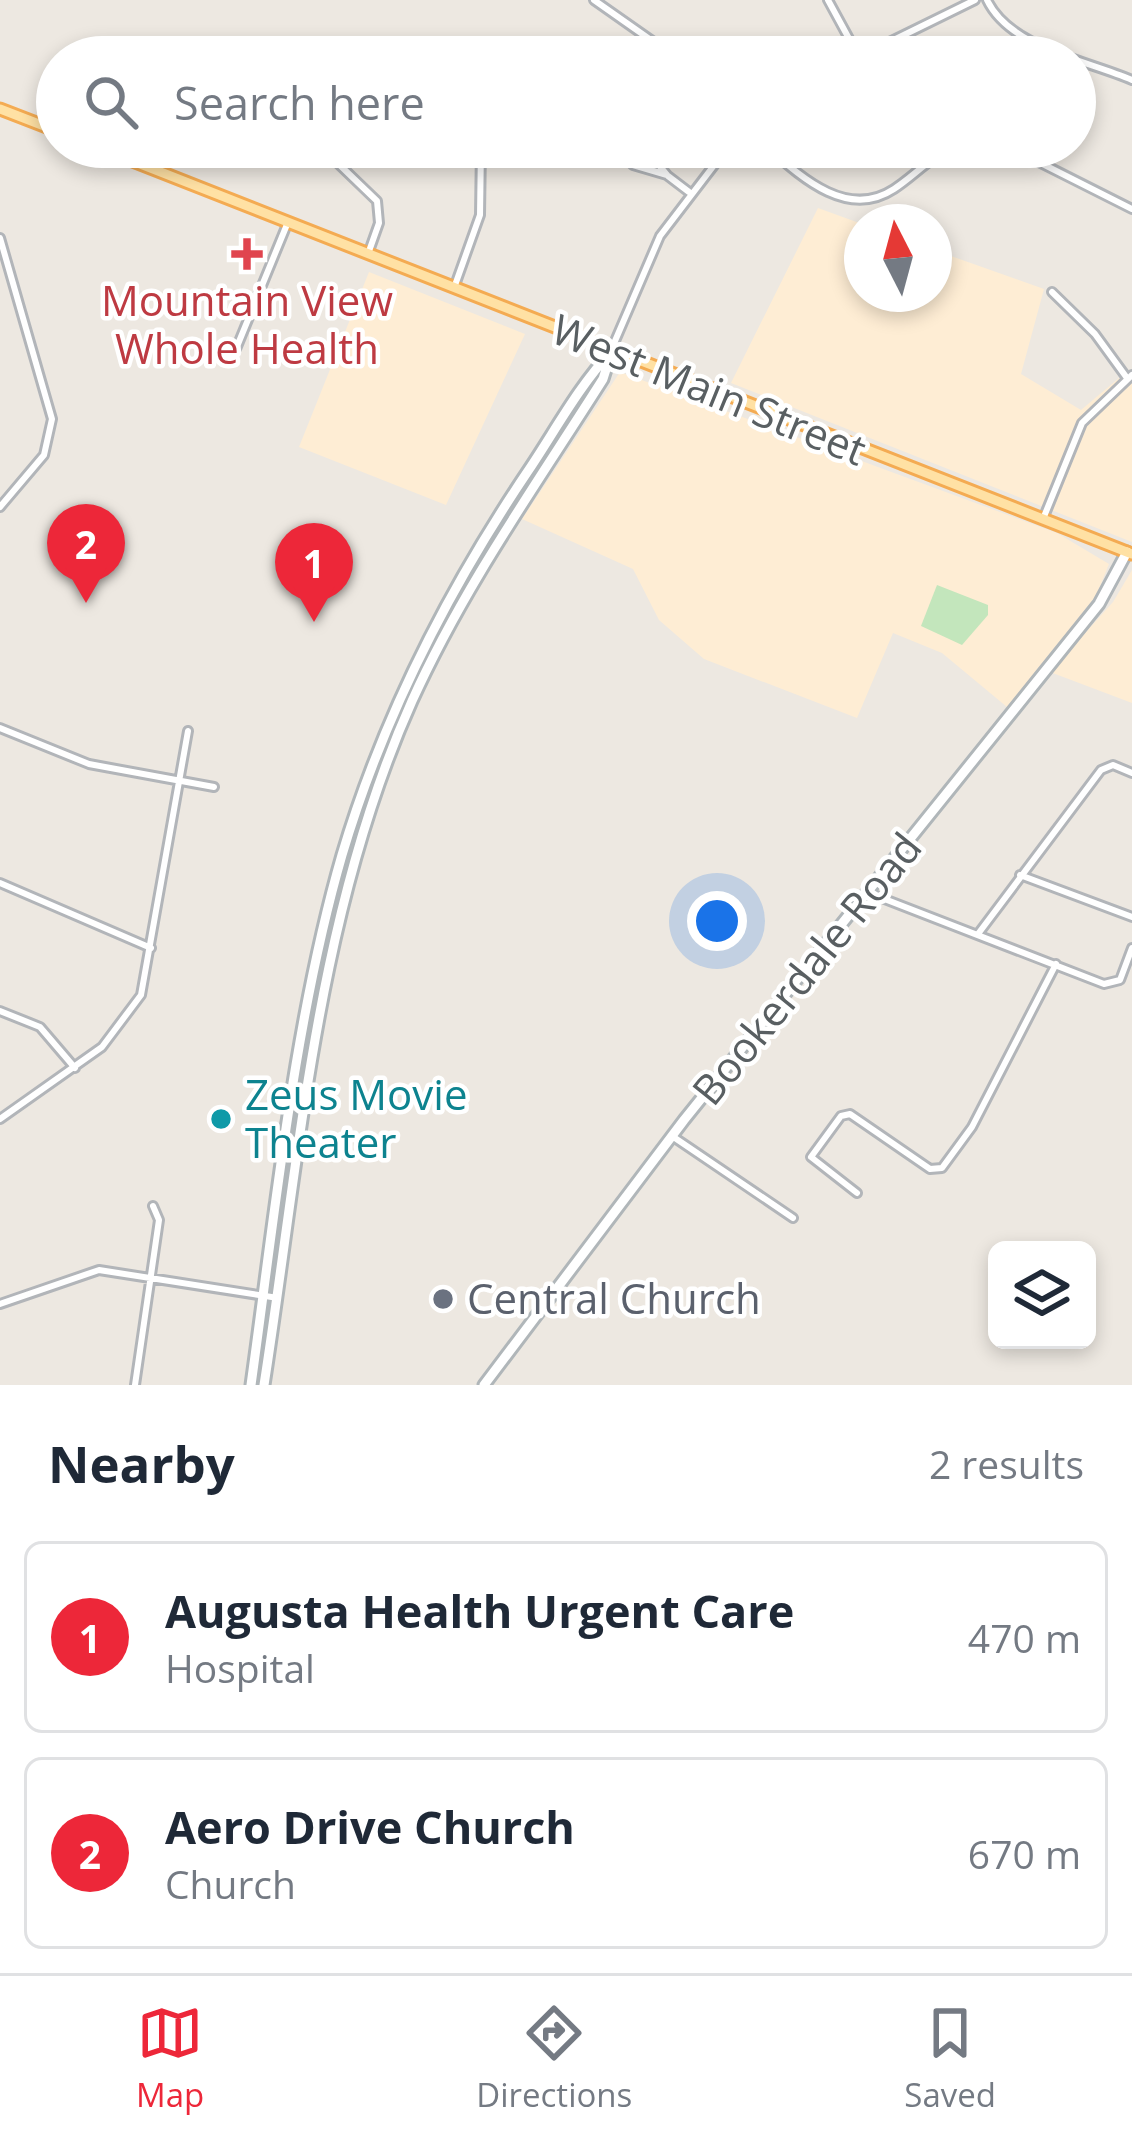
<!DOCTYPE html>
<style>
body{margin:0;font-family:"Open Sans",sans-serif;background:#f2f2f3;color:#1f2937}
.controls{position:absolute;right:36px;bottom:36px;display:grid;overflow:hidden;border-radius:18px;box-shadow:0 6px 18px #0003}
.controls button{width:108px;height:108px;display:grid;place-items:center;padding:0;border:0;border-bottom:3px solid #e0e1e3;background:#fff;color:#1f2937;font:60px sans-serif}
.compass{position:absolute;left:844px;top:204px;width:108px;height:108px;border-radius:50%;background:#fff;box-shadow:0 6px 18px #0003;rotate:354deg}
.you{position:absolute;left:717px;top:921px;width:42px;height:42px;margin:-30px;border:9px solid #fff;border-radius:50%;background:#1a73e8;box-shadow:0 0 0 18px #1a73e833}
.badge{display:grid;place-items:center;width:78px;height:78px;border-radius:50%;background:#ed2739;color:#fff;font-size:39px;font-weight:700}
.pin{position:absolute;translate:-50% -99px;filter:drop-shadow(0 3px 6px #0008)}
.pin::after{content:'';position:absolute;top:63px;width:42px;height:36px;background:inherit;clip-path:polygon(0 0,100% 0,50% 100%)}
.list{margin:0;padding:0;list-style:none}
h2{display:flex;justify-content:space-between;align-items:center;height:156px;margin:0;padding:0 48px;font-size:51px}
h2 small{font-size:39px;font-weight:400;color:#747a83}
.list li{display:grid;grid-template-columns:78px 1fr auto;gap:36px;align-items:center;box-sizing:border-box;height:192px;margin:0 24px 24px;padding:0 24px;border:3px solid #e0e1e3;border-radius:18px}
.list b{display:block;font-size:45px;white-space:nowrap}
.list p{margin:0;font-size:39px;white-space:nowrap;color:#747a83}
.list em{font-size:39px;font-style:normal;color:#747a83}
.icon{flex:none;width:66px;height:66px;fill:none;stroke:currentColor;stroke-width:2;stroke-linecap:round;stroke-linejoin:round}
.map{position:relative;flex:none;width:1132px;height:1385px;overflow:hidden}
.search{position:absolute;background:#fff;box-shadow:0 6px 18px #0003;left:36px;right:36px;top:36px;height:132px;display:flex;align-items:center;gap:30px;box-sizing:border-box;padding:0 42px;border-radius:66px;color:#747a83;font-size:45px}
.sheet{height:588px;background:#fff}
nav{display:flex;justify-content:space-around;align-items:center;box-sizing:border-box;height:168px;border-top:3px solid #e0e1e3;background:#fff;font-size:33px;color:#747a83}
nav a{display:grid;justify-items:center;gap:6px}
nav .on{color:#ed2739}
.map>svg:first-child{display:block}
.commercial{fill:#feedd4}
.green{fill:#c3e6bc}
.lines{fill:none;stroke-linecap:round;stroke-linejoin:round}
.street-casing{stroke:#b2b5b9;stroke-width:12}
.secondary-casing{stroke:#b0b6b9;stroke-width:15}
.primary-casing{stroke:#f4ab52;stroke-width:15}
.street{stroke:#fff;stroke-width:6}
.secondary{stroke:#fff;stroke-width:9}
.primary{stroke:#ffe1a4;stroke-width:9}
.health-dot{fill:#e0444e;stroke:#fff;stroke-width:4.5}
.culture-dot{fill:#0f9aa8;stroke:#fff;stroke-width:4.5}
.worship-dot{fill:#6b7280;stroke:#fff;stroke-width:4.5}
.labels{text-anchor:middle;stroke-width:9;stroke-linejoin:round;paint-order:stroke}
.health-label{font-size:42px;fill:#be3a42;stroke:#fff}
.street-label{font-size:42px;fill:#595f62;stroke:#fff}
.culture-label{font-size:42px;fill:#0d838f;stroke:#fff;text-anchor:start}
.worship-label{font-size:42px;fill:#5b616d;stroke:#fff;text-anchor:start}
</style>
<div class="map">
<svg width="1132" height="1385" viewBox="0 0 1132 1385">
<rect width="100%" height="100%" fill="#ede8e1"/>
<!-- commercial -->
<path class="commercial" d="M818,208L862,224V294H934V250L1044,289L1021,374L1081,410L1119,378L1132,383V542L731,383Z
M369,272L525,334L446,505L299,447Z
M620,372L1057,533L1109,564L1096,596L1007,707L942,653L893,633L857,718L704,659L659,620L633,569L522,519Z
M1132,570V703L1050,672L1113,602Z"/>
<!-- green -->
<path class="green" d="M937,585L988,605V615L962,645L921,626Z"/>
<g class="lines">
<!-- street casing -->
<g class="street-casing">
<path id="street" d="M594,0L675,57
M828,0L859,57
M987,0C1010,48 1086,60 1132,80
M859,57L975,0
M321,147L377,201L379,223L368,254
M616,147L633,165L667,175L644,147
M767,147C801,177 847,220 894,189C917,174 930,156 958,147
M1009,147L1132,209
M668,176L689,192
M0,238L52,419L44,455L0,507
M454,288L480,215L481,147
M1052,292L1095,334L1127,378
M612,348L660,236L728,147
M236,349L288,222
M1043,519L1082,423L1132,375
M0,728L89,764L214,787
M1020,875L1132,917
M0,883L151,948
M869,893L1104,984L1120,980L1132,948
M978,934L1101,770L1113,765L1132,773
M0,1011L40,1027L75,1068
M0,1119L102,1047L141,995L188,731
M672,1136L793,1218
M857,1193L811,1157L841,1116L850,1114L930,1169L942,1168L972,1127L1056,964
M0,1304L99,1270L278,1298
M135,1385L159,1220L153,1206"/>
</g>
<!-- secondary casing -->
<g class="secondary-casing">
<path id="secondary" d="M251,1385C275,1214 294,1021 342,855C383,717 448,590 528,471C555,431 578,387 611,352
M264,1385C300,1155 316,915 412,701C464,586 536,485 603,379L610,357
M484,1385L684,1120L1099,604L1127,552"/>
</g>
<!-- primary casing -->
<g class="primary-casing">
<path id="primary" d="M0,109L57,131
M97,147L1132,554"/>
</g>
<!-- street -->
<use href="#street" class="street"/>
<!-- secondary -->
<use href="#secondary" class="secondary"/>
<!-- primary -->
<use href="#primary" class="primary"/>
</g>
<!-- markers -->
<path class="health-dot" d="M241 236h12v12h12v12h-12v12h-12v-12h-12v-12h12z"/>
<circle class="culture-dot" cx="221" cy="1119" r="12"/>
<circle class="worship-dot" cx="443" cy="1299" r="12"/>
<g class="labels">
<!-- health labels -->
<g class="health-label">
<text x="247" y="316">Mountain View<tspan x="247" dy="48">Whole Health</tspan></text>
</g>
<!-- street labels -->
<g class="street-label">
<text transform="translate(709 390) rotate(22)" y="15">West Main Street</text>
<text transform="translate(807 969) rotate(-51)" y="15">Bookerdale Road</text>
</g>
<!-- culture labels -->
<g class="culture-label">
<text x="245" y="1110">Zeus Movie<tspan x="245" dy="48">Theater</tspan></text>
</g>
<!-- worship labels -->
<g class="worship-label">
<text x="467" y="1314">Central Church</text>
</g>
</g>
</svg>
<div class="controls">
<button><svg class="icon" aria-label="layers" viewBox="0 0 24 24"><path d="M12 4l9 5-9 5-9-5zM3 14l9 5 9-5"/></svg></button>
</div>
<svg class="compass" viewBox="-18 -18 36 36"><path d="M0-13l5 13h-10z" fill="#e53935"/><path d="M0 13l5-13h-10z" fill="#747a83"/></svg>
<div class="you"></div>
<div class="pin badge" style="left:314px;top:622px">1</div>
<div class="pin badge" style="left:86px;top:603px">2</div>
<div class="search"><svg class="icon" aria-label="search" viewBox="0 0 24 24"><circle cx="10" cy="10" r="6"/><path d="M15 15l6 6"/></svg>Search here</div>
</div>
<section class="sheet">
<h2>Nearby<small>2 results</small></h2>
<ul class="list">
<li><span class="badge">1</span><div><b>Augusta Health Urgent Care</b><p>Hospital</p></div><em>470 m</em></li>
<li><span class="badge">2</span><div><b>Aero Drive Church</b><p>Church</p></div><em>670 m</em></li>
</ul>
</section>
<nav>
<a class="on"><svg class="icon" aria-label="map" viewBox="0 0 24 24"><path d="M3 6l6-2 6 2 6-2v14l-6 2-6-2-6 2zM9 4v14M15 6v14"/></svg>Map</a>
<a><svg class="icon" aria-label="directions" viewBox="0 0 24 24"><path d="M12 3l9 9-9 9-9-9zM9 14v-3h6M13 9l2 2-2 2"/></svg>Directions</a>
<a><svg class="icon" aria-label="saved" viewBox="0 0 24 24"><path d="M7 4h10v16l-5-4-5 4z"/></svg>Saved</a>
</nav>
